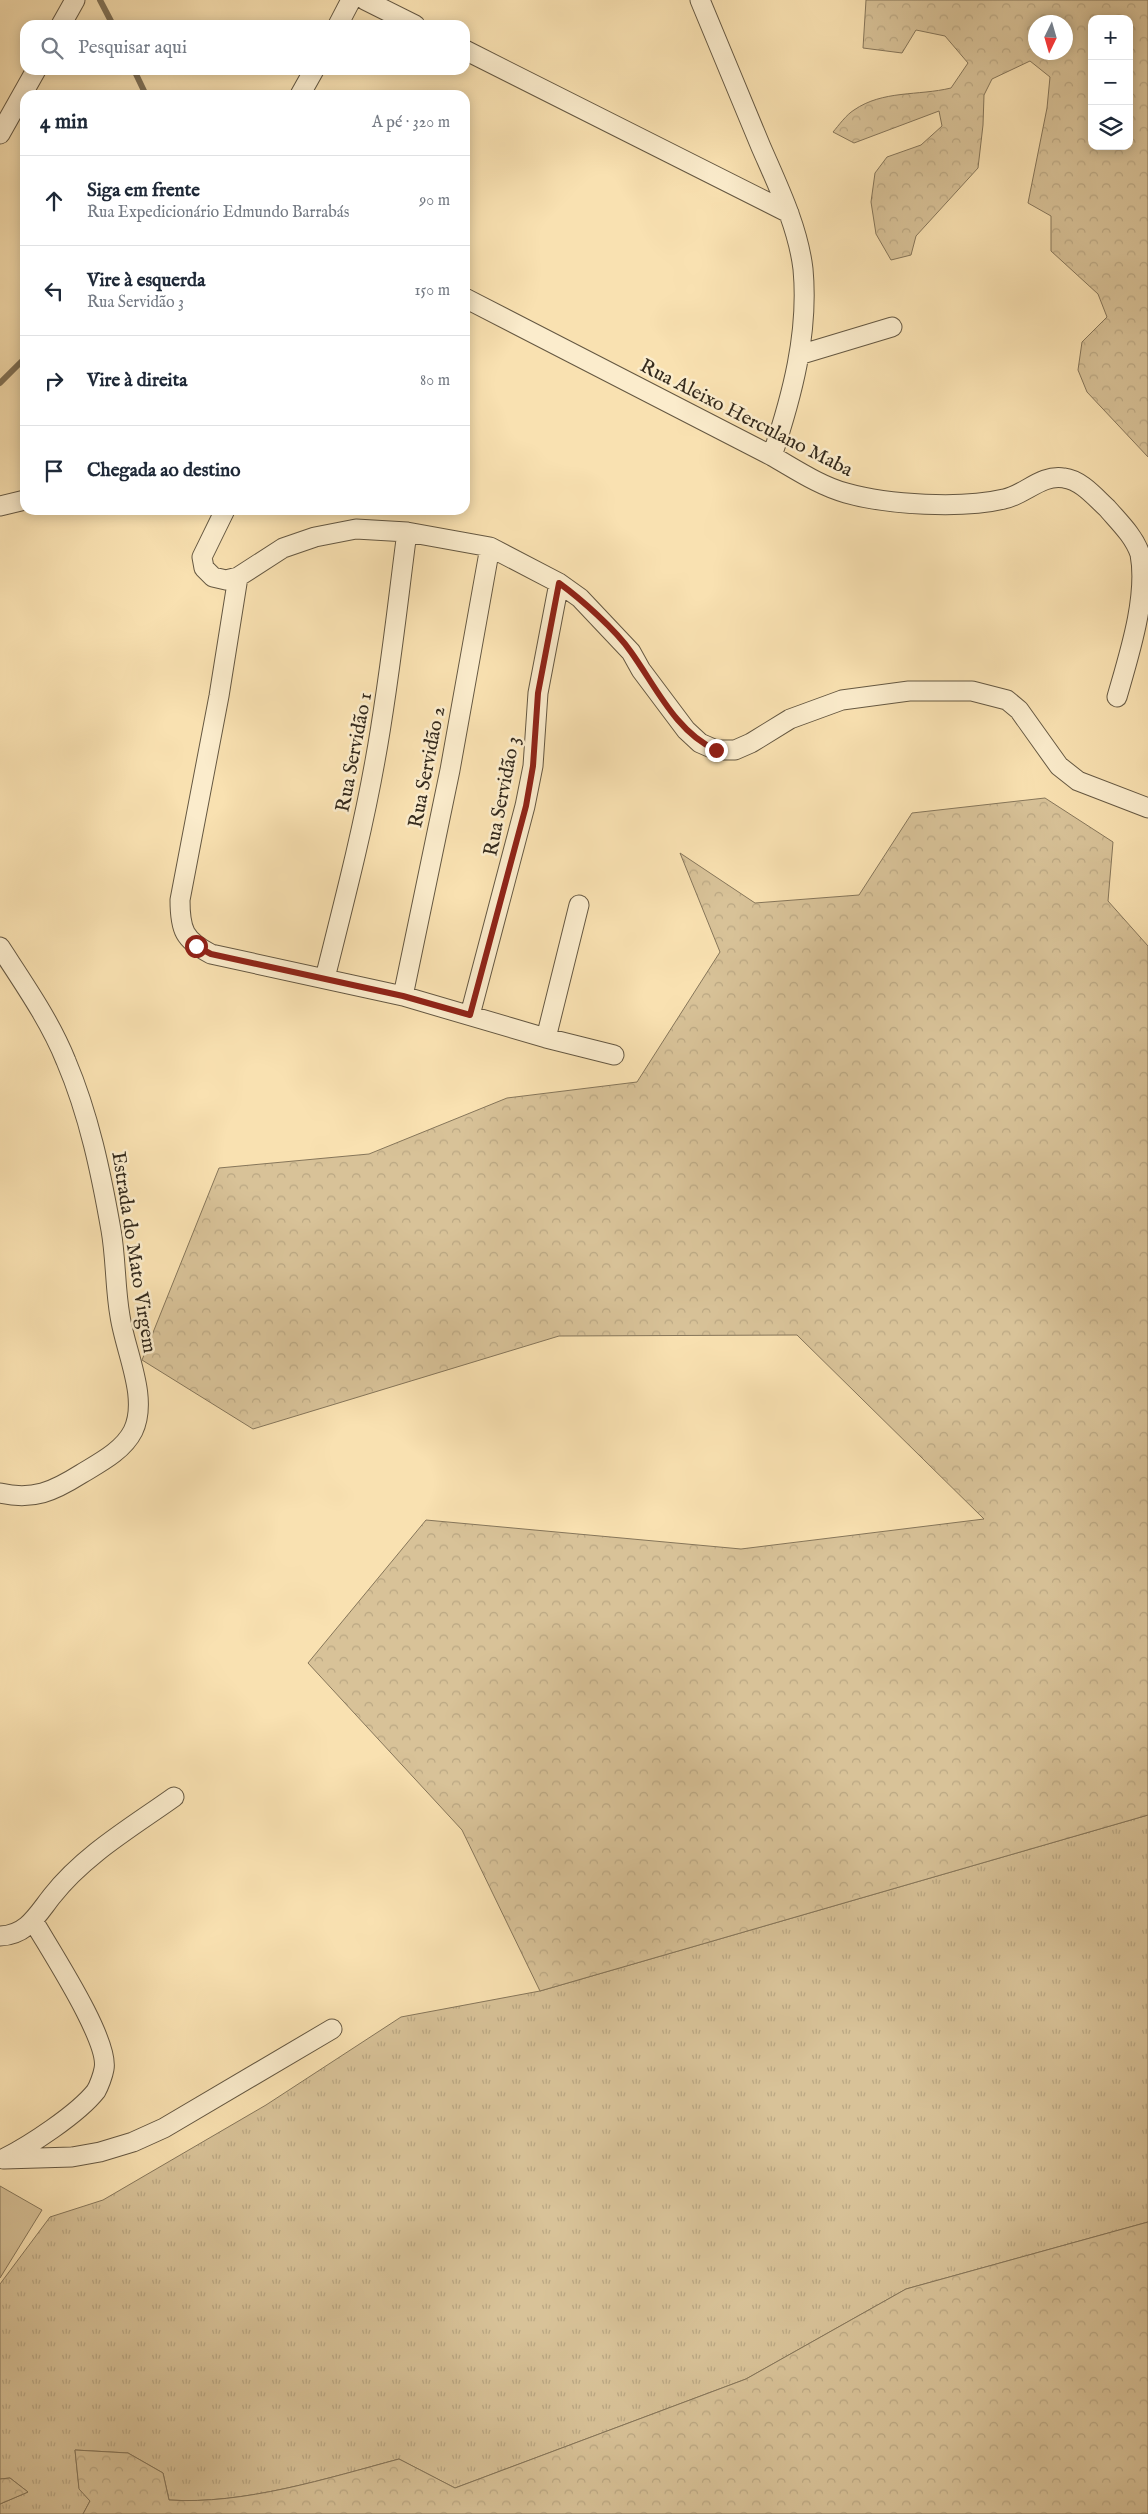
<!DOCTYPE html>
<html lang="pt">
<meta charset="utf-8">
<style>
body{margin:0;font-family:"IM FELL English",serif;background:#f6f6f7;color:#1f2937}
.controls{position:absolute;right:15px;top:15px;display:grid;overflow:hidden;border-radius:10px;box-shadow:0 2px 12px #0003}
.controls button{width:45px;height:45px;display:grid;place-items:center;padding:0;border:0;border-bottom:1px solid #e0e1e3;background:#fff;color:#1f2937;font:25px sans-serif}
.compass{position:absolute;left:1028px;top:15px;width:45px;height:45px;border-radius:50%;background:#fff;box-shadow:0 2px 12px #0003;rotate:185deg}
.stop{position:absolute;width:15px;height:15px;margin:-11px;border:4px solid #8f2418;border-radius:50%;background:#fff}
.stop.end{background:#8f2418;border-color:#fff;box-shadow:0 1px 5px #0008}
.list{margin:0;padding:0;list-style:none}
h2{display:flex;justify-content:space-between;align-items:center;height:65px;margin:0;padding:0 20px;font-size:21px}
h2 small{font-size:16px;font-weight:400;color:#747a83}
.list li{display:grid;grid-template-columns:32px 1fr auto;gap:15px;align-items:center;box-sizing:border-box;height:90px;padding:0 20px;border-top:1px solid #e0e1e3}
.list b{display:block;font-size:19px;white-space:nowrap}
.list p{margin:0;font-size:16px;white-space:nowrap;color:#747a83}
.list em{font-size:16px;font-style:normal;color:#747a83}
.icon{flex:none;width:28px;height:28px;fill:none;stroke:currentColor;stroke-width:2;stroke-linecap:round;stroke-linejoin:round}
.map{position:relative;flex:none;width:1148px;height:2514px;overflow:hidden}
.search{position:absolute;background:#fff;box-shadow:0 2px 12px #0003;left:20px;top:20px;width:450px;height:55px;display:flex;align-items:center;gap:12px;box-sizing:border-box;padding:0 18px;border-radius:15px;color:#747a83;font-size:19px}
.panel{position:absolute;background:#fff;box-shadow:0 2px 12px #0003;left:20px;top:90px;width:450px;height:425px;border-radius:15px}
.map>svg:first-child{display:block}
.grass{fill:url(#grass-tufts);stroke:#86765a}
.forest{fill:url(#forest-crowns);stroke:#86765a;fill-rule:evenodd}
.pitch{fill:#d8c298;stroke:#86765a}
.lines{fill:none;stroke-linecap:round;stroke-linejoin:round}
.stream{stroke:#827358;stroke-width:6}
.minor-casing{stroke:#655842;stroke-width:21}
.minor{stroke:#fbeccc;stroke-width:19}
.route{stroke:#8f2418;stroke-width:6}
.labels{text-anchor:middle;stroke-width:5;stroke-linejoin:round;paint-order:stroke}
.street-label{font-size:20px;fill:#342a1d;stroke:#fbeccc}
</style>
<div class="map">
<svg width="1148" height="2514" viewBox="0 0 1148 2514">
<defs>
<pattern id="grass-tufts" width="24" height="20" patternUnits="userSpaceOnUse" patternTransform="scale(1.25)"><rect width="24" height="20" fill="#d8c298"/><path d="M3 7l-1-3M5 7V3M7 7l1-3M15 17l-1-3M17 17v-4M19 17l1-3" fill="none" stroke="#baa783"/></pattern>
<pattern id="forest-crowns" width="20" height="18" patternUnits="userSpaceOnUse" patternTransform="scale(1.25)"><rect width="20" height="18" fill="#d8c298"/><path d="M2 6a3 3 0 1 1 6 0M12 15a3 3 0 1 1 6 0" fill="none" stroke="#baa783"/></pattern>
</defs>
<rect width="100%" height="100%" fill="#f9e1b1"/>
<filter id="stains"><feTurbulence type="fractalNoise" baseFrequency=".004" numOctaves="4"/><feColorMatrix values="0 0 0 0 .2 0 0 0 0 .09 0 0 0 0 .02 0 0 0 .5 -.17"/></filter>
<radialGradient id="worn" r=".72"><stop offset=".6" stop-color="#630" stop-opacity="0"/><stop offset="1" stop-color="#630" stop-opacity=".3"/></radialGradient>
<!-- grass -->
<path class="grass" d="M1148,1815V2222L906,2289L746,2379L455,2488L399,2459C328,2478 243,2505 169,2500L163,2473L128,2453L75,2450L79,2488L90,2501L83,2514H0V2504L28,2492L10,2478L0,2479V2284L50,2217L103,2200L266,2105L401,2017L540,1991Z"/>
<!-- forest -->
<path class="forest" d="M866,0H1148V457L1087,392L1078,370L1082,342L1107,317L1098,294L1051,251V216L1028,203L1047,108L1050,77L1030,61L992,79L984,95L983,125L978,168L916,236L911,255L891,260L876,234L871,202L875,173L887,157L921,145L942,126L939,111L854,143L833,132C839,125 846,115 854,110C883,90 918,96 951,88L968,63L945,36L916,30L902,53L863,48ZM1092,19H1129V146H1092ZM1066,22V52H1036V22Z
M1045,798L1113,842L1108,901L1148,946V1815L540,1991L462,1830L308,1663L426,1520L741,1549L984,1519L797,1335L559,1336L253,1429L142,1360L219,1168L369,1154L507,1098L637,1082L720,952L680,853L755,903L859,895L912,813Z
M1148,2222V2514H83L90,2501L79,2489L75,2450L128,2453L163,2473L169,2500C243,2505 328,2478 399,2459L455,2488L746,2379L906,2289Z
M10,2478L28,2492L0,2504V2479Z"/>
<!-- pitch -->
<path class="pitch" d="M0,2186L42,2210L0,2278Z"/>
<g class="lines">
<!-- stream -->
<path class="stream" d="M100,0L113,25
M134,70L146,95
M0,383L25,358"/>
<!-- minor casing -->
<g class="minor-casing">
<path id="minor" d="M365,0L415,25
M700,0C720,49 741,98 761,147C778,186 798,227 803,269C809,333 792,396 772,456
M61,25L75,0
M338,25L351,0
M465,50L789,213
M300,95L314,70
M0,134L36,70
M465,298L772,456C795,469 820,486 846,493C888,505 962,509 1004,499C1025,495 1041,474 1064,478C1081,480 1095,497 1107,508C1119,522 1134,536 1140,554C1148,597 1129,655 1117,697
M799,355L892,327
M0,506L25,500
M225,510L202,557L204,568L213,577L226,580L238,577L283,548L315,537L356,529L407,532L490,547L559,583L580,598L631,652L641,670L686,730L700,743L716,750H735L751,743L790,719L842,700L909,691H972L1007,700L1019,710L1059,766L1078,781L1148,808
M238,577L219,696L180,900C180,930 184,940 211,954L403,996L546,1038L614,1055
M0,947C24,984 50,1021 66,1061C89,1115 101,1173 111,1230C116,1258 115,1288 120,1316C125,1351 149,1398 133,1431C123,1451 99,1463 81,1474C54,1491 33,1501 0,1493
M325,978C343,906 362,834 375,761C389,685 397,608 407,532
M403,996L450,770L490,547
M470,1015L525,806L533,766L538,693L559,583
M546,1038L579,905
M0,1936C27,1935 37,1915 52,1896C84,1855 132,1827 174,1797
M3,2159C29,2146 78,2114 96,2091C99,2086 103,2075 104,2069C110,2041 50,1950 34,1922
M4,2159L72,2157L100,2152L133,2142L164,2128L332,2029"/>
</g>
<!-- minor -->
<use href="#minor" class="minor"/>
</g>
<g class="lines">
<!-- route -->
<path class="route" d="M196,946L211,954L403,996L470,1015L526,806L533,766L538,693L559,583C581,599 616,630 631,652C656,687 676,732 716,750"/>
</g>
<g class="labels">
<!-- street labels -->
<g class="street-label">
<text transform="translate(747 417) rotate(27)" y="7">Rua Aleixo Herculano Maba</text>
<text transform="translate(353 752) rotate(-79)" y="7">Rua Servidão 1</text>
<text transform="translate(426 767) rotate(-79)" y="7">Rua Servidão 2</text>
<text transform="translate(501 796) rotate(-79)" y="7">Rua Servidão 3</text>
<text transform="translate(135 1252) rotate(81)" y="7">Estrada do Mato Virgem</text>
</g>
</g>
<rect width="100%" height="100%" filter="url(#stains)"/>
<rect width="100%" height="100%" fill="url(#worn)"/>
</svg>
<div class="controls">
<button>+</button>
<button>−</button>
<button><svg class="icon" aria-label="layers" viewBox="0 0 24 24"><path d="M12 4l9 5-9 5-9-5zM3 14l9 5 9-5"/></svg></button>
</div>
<svg class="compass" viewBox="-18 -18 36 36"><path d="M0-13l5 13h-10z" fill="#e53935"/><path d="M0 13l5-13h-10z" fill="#747a83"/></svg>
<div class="stop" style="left:196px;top:946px"></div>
<div class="stop end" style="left:716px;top:750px"></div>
<div class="search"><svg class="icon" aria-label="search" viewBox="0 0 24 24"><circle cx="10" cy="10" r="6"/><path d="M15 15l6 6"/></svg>Pesquisar aqui</div>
<section class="panel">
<h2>4 min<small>A pé · 320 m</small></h2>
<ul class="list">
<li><svg class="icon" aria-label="ahead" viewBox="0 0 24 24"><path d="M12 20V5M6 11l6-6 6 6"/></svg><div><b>Siga em frente</b><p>Rua Expedicionário Edmundo Barrabás</p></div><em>90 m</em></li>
<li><svg class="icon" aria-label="left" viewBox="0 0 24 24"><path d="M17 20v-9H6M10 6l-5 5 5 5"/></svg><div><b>Vire à esquerda</b><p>Rua Servidão 3</p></div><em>150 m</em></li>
<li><svg class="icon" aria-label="right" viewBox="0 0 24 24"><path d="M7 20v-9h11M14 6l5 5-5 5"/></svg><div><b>Vire à direita</b></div><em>80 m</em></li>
<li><svg class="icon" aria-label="arrive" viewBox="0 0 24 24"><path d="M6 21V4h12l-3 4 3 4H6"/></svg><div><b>Chegada ao destino</b></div></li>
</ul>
</section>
</div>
